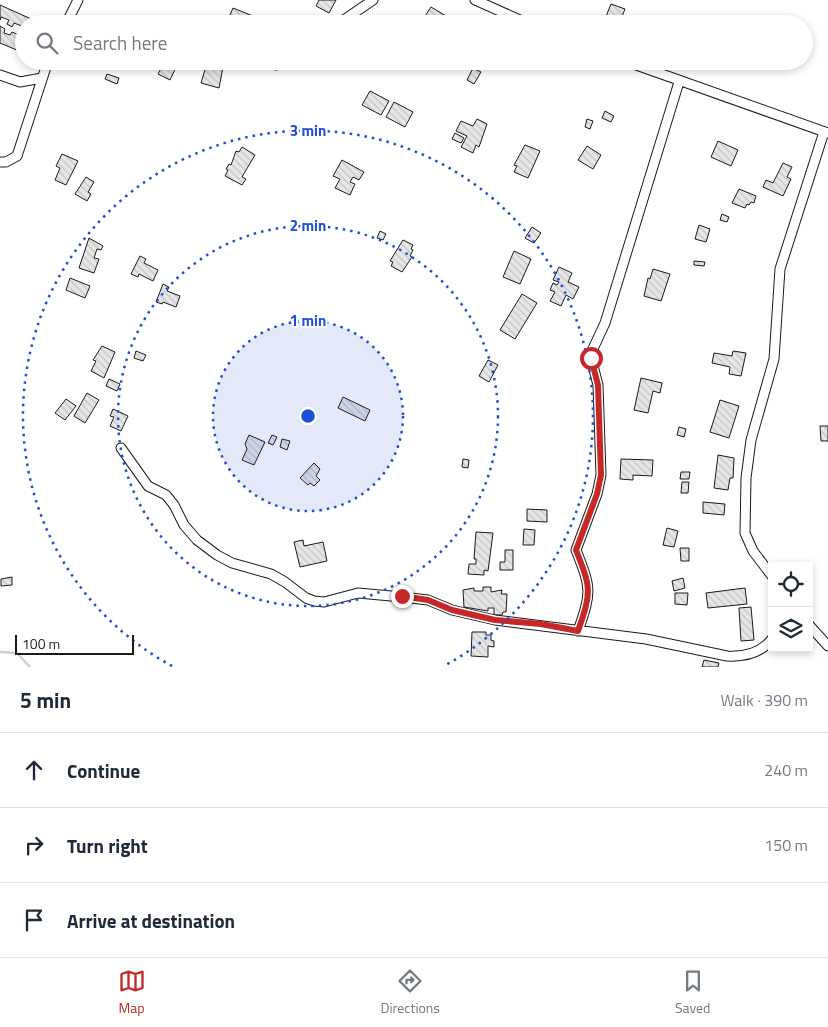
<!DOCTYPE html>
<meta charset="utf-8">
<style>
body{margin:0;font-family:"Titillium Web",sans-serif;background:#f6f6f7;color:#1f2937}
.controls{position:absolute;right:15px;bottom:15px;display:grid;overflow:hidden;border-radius:0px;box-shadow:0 2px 8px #0003}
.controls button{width:45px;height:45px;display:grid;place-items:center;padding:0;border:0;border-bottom:1px solid #e0e1e3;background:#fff;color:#1f2937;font:25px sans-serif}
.scale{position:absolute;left:15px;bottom:12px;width:119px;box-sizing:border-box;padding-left:5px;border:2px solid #1a1a1a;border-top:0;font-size:14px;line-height:18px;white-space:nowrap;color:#1a1a1a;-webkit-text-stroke:4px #fff;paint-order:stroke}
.stop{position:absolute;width:15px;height:15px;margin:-11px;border:4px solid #c62828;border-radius:50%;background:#fff}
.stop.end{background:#c62828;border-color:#fff;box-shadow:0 1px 5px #0008}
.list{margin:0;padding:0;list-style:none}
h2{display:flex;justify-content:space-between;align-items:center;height:65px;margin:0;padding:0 20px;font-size:21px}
h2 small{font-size:16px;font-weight:400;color:#747a83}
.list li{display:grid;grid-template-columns:32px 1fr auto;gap:15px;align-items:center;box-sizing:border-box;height:75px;padding:0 20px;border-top:1px solid #e0e1e3}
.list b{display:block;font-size:19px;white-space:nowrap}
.list em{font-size:16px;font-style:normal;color:#747a83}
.icon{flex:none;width:28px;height:28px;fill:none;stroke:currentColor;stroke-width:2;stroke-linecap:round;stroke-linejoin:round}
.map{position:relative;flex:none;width:828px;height:667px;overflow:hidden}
.search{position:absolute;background:#fff;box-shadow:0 2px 8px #0003;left:15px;right:15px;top:15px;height:55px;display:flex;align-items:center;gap:12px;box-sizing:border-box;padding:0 18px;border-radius:28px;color:#747a83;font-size:19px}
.sheet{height:290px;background:#fff}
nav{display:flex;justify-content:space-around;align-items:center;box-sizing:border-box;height:70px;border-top:1px solid #e0e1e3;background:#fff;font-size:14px;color:#747a83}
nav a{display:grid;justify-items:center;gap:2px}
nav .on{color:#c62828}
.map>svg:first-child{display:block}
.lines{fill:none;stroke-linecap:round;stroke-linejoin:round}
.stream{stroke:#c6d2dc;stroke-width:2.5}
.building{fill:url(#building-back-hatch);stroke:#1a1a1a}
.minor-casing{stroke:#1a1a1a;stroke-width:11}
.minor{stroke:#fff;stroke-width:9}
.route{stroke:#c62828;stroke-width:6}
.ring{fill:none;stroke:#1d4ed8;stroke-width:2.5;stroke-dasharray:2.5 5}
.centre{fill:#1d4ed8;stroke:#fff;stroke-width:2.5}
.ring-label{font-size:15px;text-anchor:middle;font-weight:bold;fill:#1d4ed8;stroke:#fff;stroke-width:4;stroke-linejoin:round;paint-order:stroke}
</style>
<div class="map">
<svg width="828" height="667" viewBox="0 0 828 667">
<defs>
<pattern id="building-back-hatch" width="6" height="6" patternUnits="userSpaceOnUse" patternTransform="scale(1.25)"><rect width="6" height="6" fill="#e6e6e6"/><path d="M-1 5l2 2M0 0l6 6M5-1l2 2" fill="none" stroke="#c5c5c5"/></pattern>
</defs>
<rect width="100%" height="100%" fill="#fff"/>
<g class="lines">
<!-- stream -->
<path class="stream" d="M0,652L17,653L30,667"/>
</g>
<!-- building -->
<path class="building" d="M319,0H336L329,13L316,6Z
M611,4L625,9L619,24H603Z
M0,5L38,22V24H24V31L20,30L22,26L14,23L12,27L7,24L9,20L1,17L0,20Z
M431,7L446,16L441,24H420Z
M233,8L253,16L250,24H226Z
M0,26L5,29L4,33L10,35L12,32L19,35L17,39L24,40V53L0,43Z
M161,61H179L170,80L158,74L164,63Z
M207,63L223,67L219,88L201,83Z
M473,68L481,72L474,84L467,80Z
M107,74L119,78L117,84L105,79Z
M370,91L389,101L381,115L362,105Z
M394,102L413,112L405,127L386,117Z
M605,111L614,116L611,122L602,118Z
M477,119L487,124L479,147L476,145L473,153L461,147L467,136L456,131L461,121L473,126Z
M587,119L593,121L590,129L585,127Z
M455,133L464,138L461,143L452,139Z
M718,141L738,150L731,166L711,157Z
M525,145L540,151L528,178L514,172L517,166L514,165Z
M587,146L601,155L593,169L578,160Z
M242,147L255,155L242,177L246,179L242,185L225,176L228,170L226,169L229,164L231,165L236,151L239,152Z
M62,154L78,161L66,185L55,180L60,168L56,166Z
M342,160L364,172L359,180L353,177L350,182L355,184L350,195L335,188L340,179L333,176Z
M783,163L792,167L787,177L791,179L783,196L763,187L766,180L773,183Z
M86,177L94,182L88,192L91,194L87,201L75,194Z
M739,189L756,196L754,203L751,202L749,205L747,204L745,208L732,203Z
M722,214L729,217L727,222L720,220Z
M699,225L710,229L706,242L695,239Z
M532,227L541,233L534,243L525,238Z
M380,231L386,234L383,240L377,238Z
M89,238L103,246L101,250L97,249L94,258L99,259L94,273L79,268Z
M403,240L413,245L411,249L413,250L410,256L412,257L402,272L391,266L393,262L390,261Z
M514,251L531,259L520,284L503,277Z
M140,256L146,259L144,263L158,270L153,281L139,274L138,277L131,274Z
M694,261L705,262L704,266L694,265Z
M559,267L572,273L568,282L579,287L573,299L566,295L561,306L550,301L555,292L550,290L553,283L557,285L559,282L553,280Z
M653,269L670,274L661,301L644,296L648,278L650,279Z
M70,278L90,286L85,298L66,290Z
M163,284L169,287L167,291L180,296L176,307L163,302L162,304L156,302Z
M522,294L537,303L515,339L500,330Z
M102,346L115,352L104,378L91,371L96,361L93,360Z
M136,351L146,355L143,361L134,358Z
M733,351L746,353L741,376L729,374L730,367L712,363L714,353L732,356Z
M488,360L498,365L489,382L479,376Z
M641,378L662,383L660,393L653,391L648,413L634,410Z
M109,379L120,384L117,391L106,386Z
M87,393L99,400L85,423L74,416Z
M343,397L370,410L365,421L338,408Z
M66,399L76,406L65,420L55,413Z
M720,400L739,406L729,438L710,432Z
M113,409L128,416L121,431L110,426L114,417L110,416Z
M820,426H828V441H821Z
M679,427L686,429L684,437L677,435Z
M249,435L265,442L254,465L242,460L247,449L245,444Z
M272,435L277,437L273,445L268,443Z
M282,439L290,441L287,450L280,447Z
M718,455L734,458L733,478H730L728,490L714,488Z
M463,459L469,460L468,468L462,467Z
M621,459L653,460L652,476L633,475V480L620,479Z
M314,463L320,469L316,476L320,480L314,486L310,483L308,485L300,478Z
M681,472H690L689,479H680Z
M682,482H689L688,493H681Z
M703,502L725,504L724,515L703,513Z
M527,509L547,510V522L527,521Z
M667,528L678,531L674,547L663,545Z
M524,529L535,530L534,545H523Z
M476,532L493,533L488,571L484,570V575L468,574L469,564H476V559H474Z
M303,540L304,546L323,542L327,561L300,567L294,542Z
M680,548H689V561H681Z
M505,550H513V570H500V562H505Z
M12,577V585L1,586V579Z
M683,578L685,588L674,591L672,581Z
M483,587H491V592L502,590L501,594H507L506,612H503L502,615H494V608H488V611L464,607L463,590L474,588V591H483Z
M745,588L747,604L708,608L706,593Z
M675,593H688L687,605L675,604Z
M751,607L754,640L741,641L739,608Z
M472,632H486V635H491V640L494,641V647L488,646V657L471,656Z
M704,660L719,663L718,667H702Z"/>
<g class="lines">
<!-- minor casing -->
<g class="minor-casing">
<path id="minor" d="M475,0L529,24
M66,24L78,0
M338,24L373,0
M625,61L828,133
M276,65L281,61
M0,75L20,82L42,78
M0,162H6L17,156L48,61
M121,448L148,486L166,495L174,505L184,525L197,540L217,555L232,563L271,574L285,582L306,598L314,601L324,602L358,593L402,597L428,600L452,610L495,620L646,639L727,656C745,657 761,653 772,639
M772,576L753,551L745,533L746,478L751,440L774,359L780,269L824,132
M809,625L828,646
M578,631C592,591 591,588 576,550L597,494L601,475L598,385L591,358L592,351L605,323L679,82"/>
</g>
<!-- minor -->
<use href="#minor" class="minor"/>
</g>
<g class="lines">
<!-- route -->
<path class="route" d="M402,596L428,600L452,610L495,620L541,624L578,631C592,591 591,588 576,550L597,494L601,475L598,385L591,358"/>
</g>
<!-- distance rings -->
<circle cx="308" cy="416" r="95" fill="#1d4ed8" fill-opacity=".12"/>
<g class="ring">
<circle cx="308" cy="416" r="95"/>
<circle cx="308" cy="416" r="190"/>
<path d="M172 666A285 285 0 1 1 444 666"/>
</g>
<circle cx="308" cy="416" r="8" class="centre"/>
<g class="ring-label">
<text x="308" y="136">3 min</text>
<text x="308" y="231">2 min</text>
<text x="308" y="326">1 min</text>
</g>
</svg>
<div class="controls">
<button><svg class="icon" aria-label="locate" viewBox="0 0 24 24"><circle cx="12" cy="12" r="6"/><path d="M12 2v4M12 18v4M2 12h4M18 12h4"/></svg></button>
<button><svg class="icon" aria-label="layers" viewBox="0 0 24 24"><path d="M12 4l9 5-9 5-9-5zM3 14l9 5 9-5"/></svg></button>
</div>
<div class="scale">100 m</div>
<div class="stop" style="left:591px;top:358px"></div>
<div class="stop end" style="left:402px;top:596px"></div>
<div class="search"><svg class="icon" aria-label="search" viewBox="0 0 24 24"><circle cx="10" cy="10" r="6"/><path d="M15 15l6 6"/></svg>Search here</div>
</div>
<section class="sheet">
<h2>5 min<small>Walk · 390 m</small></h2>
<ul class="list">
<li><svg class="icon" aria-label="ahead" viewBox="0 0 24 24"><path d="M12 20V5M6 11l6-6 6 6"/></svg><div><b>Continue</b></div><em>240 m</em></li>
<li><svg class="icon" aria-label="right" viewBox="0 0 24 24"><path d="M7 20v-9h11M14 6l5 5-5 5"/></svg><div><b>Turn right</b></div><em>150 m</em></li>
<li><svg class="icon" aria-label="arrive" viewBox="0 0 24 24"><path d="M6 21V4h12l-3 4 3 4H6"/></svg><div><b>Arrive at destination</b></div></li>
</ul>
</section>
<nav>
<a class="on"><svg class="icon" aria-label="map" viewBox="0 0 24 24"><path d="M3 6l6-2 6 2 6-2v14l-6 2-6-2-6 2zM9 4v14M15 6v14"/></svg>Map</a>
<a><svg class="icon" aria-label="directions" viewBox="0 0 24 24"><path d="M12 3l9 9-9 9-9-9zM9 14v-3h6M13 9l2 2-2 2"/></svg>Directions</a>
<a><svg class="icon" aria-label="saved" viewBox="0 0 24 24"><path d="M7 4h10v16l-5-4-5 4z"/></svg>Saved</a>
</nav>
